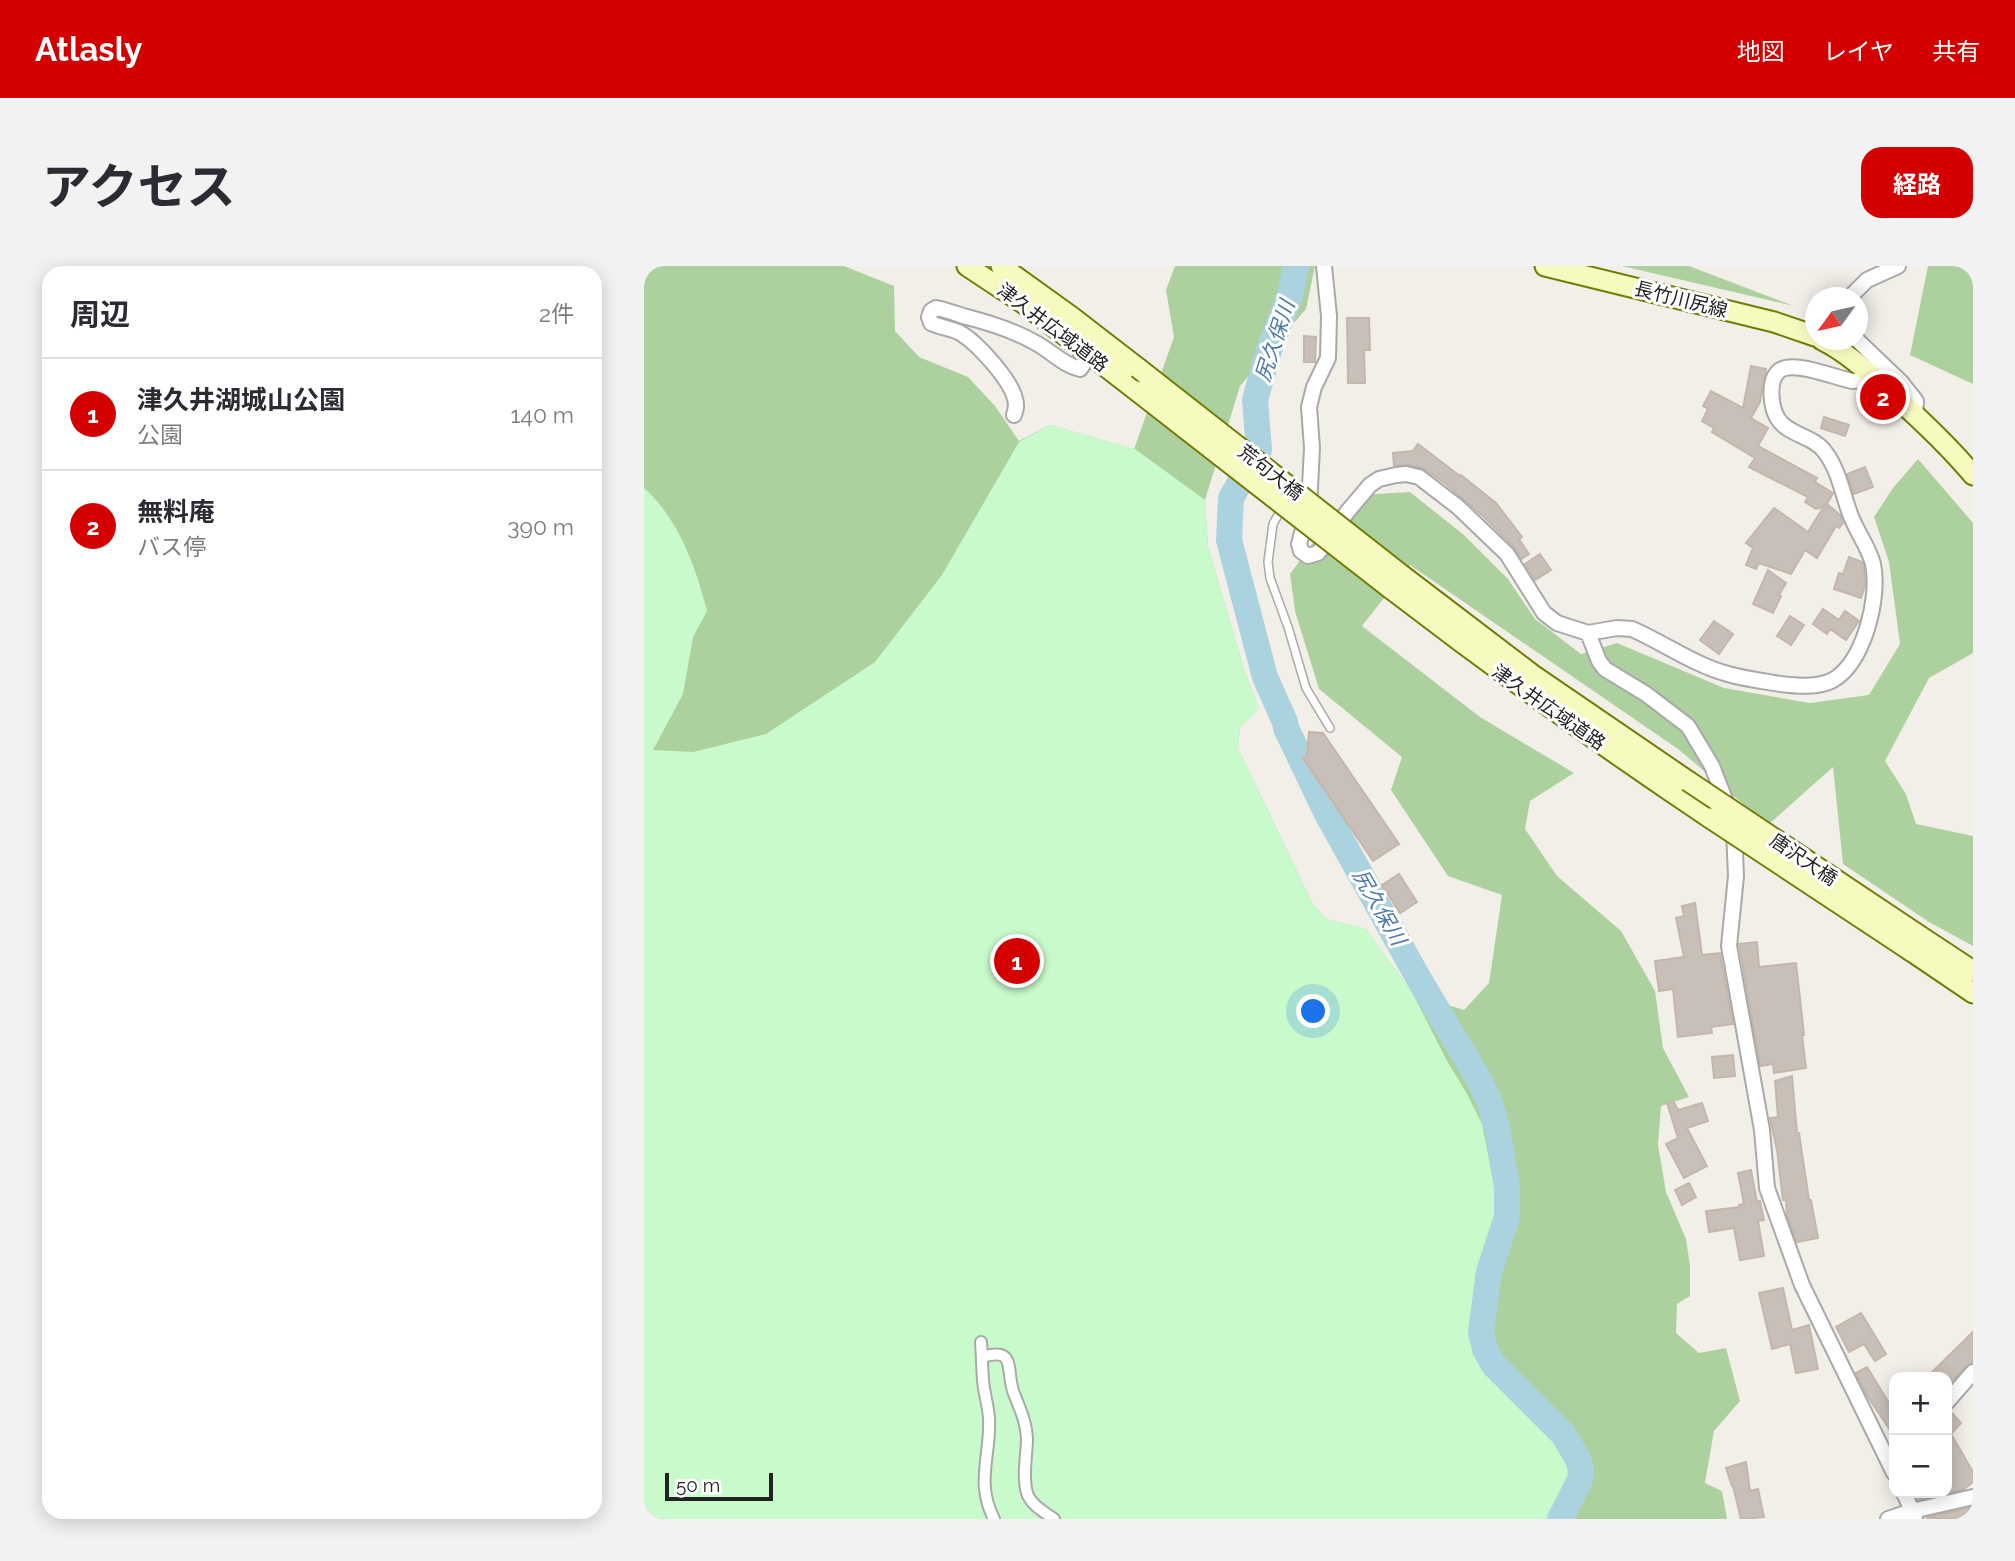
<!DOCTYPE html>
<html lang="ja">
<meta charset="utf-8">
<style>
body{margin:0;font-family:Raleway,"Noto Sans JP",sans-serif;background:#f2f2f3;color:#2b2b33}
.controls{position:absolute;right:21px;bottom:21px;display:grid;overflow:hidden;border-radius:14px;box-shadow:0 4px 18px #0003}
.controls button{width:63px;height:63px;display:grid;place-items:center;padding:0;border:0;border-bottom:2px solid #e1e1e2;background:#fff;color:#2b2b33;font:35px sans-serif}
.compass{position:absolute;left:1161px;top:21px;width:63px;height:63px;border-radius:50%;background:#fff;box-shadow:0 4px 18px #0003;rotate:237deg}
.scale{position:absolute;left:21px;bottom:18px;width:108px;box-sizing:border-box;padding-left:7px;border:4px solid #222;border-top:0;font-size:19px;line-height:24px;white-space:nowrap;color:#222;-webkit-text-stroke:5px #fff;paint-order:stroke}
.you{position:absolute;left:670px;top:746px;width:24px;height:24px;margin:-18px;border:5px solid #fff;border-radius:50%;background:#1a73e8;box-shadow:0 0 0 10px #1a73e833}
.badge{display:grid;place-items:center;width:46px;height:46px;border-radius:50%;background:#d40000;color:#fff;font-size:23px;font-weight:700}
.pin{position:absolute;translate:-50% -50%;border:4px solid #fff;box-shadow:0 2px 7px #0006}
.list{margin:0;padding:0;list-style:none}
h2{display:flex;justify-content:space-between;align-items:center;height:91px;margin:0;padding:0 28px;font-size:30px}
h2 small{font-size:23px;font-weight:400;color:#7c7c81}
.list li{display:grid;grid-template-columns:46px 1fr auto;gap:21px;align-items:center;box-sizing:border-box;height:112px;padding:0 28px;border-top:2px solid #e1e1e2}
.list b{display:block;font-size:26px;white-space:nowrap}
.list p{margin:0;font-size:23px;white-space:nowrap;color:#7c7c81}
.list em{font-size:23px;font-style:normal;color:#7c7c81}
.map{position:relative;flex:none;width:1329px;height:1253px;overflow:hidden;border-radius:21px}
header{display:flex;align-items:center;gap:42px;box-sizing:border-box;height:98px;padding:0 35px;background:#d40000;color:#fff}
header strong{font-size:33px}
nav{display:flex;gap:38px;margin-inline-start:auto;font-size:24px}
.intro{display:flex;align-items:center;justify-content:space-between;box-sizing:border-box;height:168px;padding:0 42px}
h1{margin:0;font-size:49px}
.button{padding:18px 32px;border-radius:21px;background:#d40000;color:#fff;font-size:24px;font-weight:700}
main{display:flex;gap:42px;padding:0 42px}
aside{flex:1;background:#fff;border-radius:21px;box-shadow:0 4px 18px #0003}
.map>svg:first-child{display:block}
.forest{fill:#add19e}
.park{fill:#c8facc}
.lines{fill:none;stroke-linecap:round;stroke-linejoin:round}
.river{stroke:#aad3df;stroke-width:26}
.building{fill:#c7bfb8;stroke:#c4b6ab;stroke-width:2}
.service-casing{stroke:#a9a9a9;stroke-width:10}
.pedestrian-casing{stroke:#a9a9a9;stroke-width:14}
.minor-casing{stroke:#a9a9a9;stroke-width:18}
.secondary-casing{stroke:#707d05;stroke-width:23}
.service{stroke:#fff;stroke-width:7}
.pedestrian{stroke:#fff;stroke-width:10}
.minor{stroke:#fff;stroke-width:14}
.secondary{stroke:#f7fabf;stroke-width:19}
.secondary-bridge-casing{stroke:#707d05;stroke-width:23;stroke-linecap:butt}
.secondary-bridge{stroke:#f7fabf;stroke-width:19}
.labels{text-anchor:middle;stroke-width:6;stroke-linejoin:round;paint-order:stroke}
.street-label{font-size:19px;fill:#222;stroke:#fff}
.water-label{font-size:21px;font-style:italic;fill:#4a7aab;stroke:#fff}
</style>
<header>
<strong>Atlasly</strong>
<nav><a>地図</a><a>レイヤ</a><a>共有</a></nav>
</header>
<div class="intro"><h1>アクセス</h1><a class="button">経路</a></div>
<main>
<aside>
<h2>周辺<small>2件</small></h2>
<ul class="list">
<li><span class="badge">1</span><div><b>津久井湖城山公園</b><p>公園</p></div><em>140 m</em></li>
<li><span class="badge">2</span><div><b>無料庵</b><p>バス停</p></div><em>390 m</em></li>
</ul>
</aside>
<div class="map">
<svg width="1329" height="1253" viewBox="0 0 1329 1253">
<rect width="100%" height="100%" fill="#f2efe9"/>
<!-- forest -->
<path class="forest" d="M0,0H200L250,20L251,65L275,91L324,111L351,140L375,175L406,159L490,183L530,71L522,24L531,0H671L662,43L596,120L561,234L564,281L601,407L615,442L596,461L594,482L668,637L682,653L722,663L769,728L820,744L845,717L858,629L804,610L747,524L758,491L675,423L651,345L646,308L694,243L731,228L766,226L820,269L864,313L891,353L937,388L973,377L1080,422L1166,437L1225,429L1256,378L1245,296L1230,251L1249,222L1274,193L1329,257V387L1285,412L1241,495L1262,528L1272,558L1329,570V680L1285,656L1199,598L1189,501L1124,559L1034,483L766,299L718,360L836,451L930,507L886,535L881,563L913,610L977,665L1011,725L1019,782L1045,831L1017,840L1014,879L1022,926L1042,973L1046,1000V1030L1033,1038L1032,1067L1055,1087L1082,1082L1096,1135L1070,1165L1061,1217L1078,1225L1083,1253H0Z
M978,0H1045L1150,40Z
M1284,0H1329V118L1266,89Z"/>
<!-- park -->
<path class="park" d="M406,159L491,183L561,234L564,281L601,407L615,442L596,461L594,482L668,637L682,653L722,663L769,728L803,795L822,826L838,858L850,919V950L833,1001L825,1068L832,1088L840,1103C859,1122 927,1179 929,1204C930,1221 915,1240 905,1253H0V222C34,252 52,301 63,345L49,371L39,428L9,484L49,486L122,468L231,396L298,309L375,176Z"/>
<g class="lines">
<!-- river -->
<path class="river" d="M652,0L646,29L625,84L611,134L615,184L587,232L585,274L621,411L641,456L642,462L683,548L776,715L833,810L845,834L853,861L863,921V951L845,1006L837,1066L841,1083L849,1098L919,1168L934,1193L937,1204L936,1214L916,1253"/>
</g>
<!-- building -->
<path class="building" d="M703,52H725L726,84H720L721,117H704Z
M660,70L672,71L671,96H660Z
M1107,100L1122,103L1116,136L1107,152L1124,162L1114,180L1173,212L1171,216L1189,227L1183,238L1196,249L1199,257L1195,262L1192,260L1173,292L1161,284L1147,308L1115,297L1112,303L1102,299L1109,282L1102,277L1130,242L1164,266L1180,240L1172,243L1161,236L1164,231L1105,201L1111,192L1068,166L1070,162L1058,155L1064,143L1059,140L1067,125L1099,142Z
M1180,151L1205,159L1201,170L1177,162Z
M774,178L816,210L817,209L852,237L878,271L875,273L885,288L877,293L870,281L840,251L802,218L785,206L778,202L764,199L750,200L749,187L769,185Z
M1221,201L1229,221L1210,228L1203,208Z
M896,288L907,304L891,314L881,298Z
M1205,291L1218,296L1220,300L1221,320L1217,332L1190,323L1195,307L1199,308Z
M1124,304L1142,317L1135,329L1137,330L1129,347L1109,338Z
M1179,343L1195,354L1201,345L1215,355L1202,374L1186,363L1183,368L1169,358Z
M1146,350L1160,359L1147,379L1133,370Z
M1070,355L1089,368L1075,388L1056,374Z
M665,466L679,467L755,578L729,595L659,492L663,490Z
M755,608L773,636L756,647L738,619Z
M1051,637L1058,689L1076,687L1089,758L1067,761L1068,767L1034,771L1029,723L1015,725L1011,695L1040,691L1032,652L1040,650L1038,640Z
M1113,676L1115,701L1152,697L1160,769H1158L1162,802L1130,807L1129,798L1116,800L1095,678Z
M1089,789L1091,810L1070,812L1068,791Z
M1148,810L1153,867H1155L1165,934H1167L1174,972L1153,976L1143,950L1142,934H1139L1133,884L1126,852L1134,851L1131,815Z
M1029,835L1034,844L1058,837L1064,855L1043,862L1063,900L1040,912L1022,878L1034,872L1023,837Z
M1107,904L1113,936L1116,935L1120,954L1114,955L1120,990L1096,994L1090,962L1065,966L1062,945L1096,941L1095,939L1100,938L1094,907Z
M1045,917L1052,931L1038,939L1031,924Z
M1139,1022L1148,1064L1165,1059L1174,1103L1152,1107L1146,1078L1128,1083L1115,1027Z
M1217,1047L1242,1088L1231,1095L1220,1078L1205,1086L1192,1061Z
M1329,1066V1097L1322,1100L1303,1122V1111H1283Z
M1223,1101L1250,1145V1170L1222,1128L1212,1107Z
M1303,1145H1306L1317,1157L1307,1168L1329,1206V1216L1320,1223L1274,1234L1270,1227H1303Z
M1102,1196L1106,1225L1114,1223L1120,1251L1097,1253L1089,1220H1088L1082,1202Z
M1329,1241V1253L1282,1252Z"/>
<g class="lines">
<!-- service casing -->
<g class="service-casing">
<path id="service" d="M639,240L629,258L624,296L626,312L644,361L662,422L686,462"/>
</g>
<!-- pedestrian casing -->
<g class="pedestrian-casing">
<path id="pedestrian" d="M337,1076C338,1089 338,1101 339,1114C340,1127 344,1139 345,1152C347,1190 331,1216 350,1253
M338,1091C372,1081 362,1102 369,1125C375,1141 382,1154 383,1172C383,1189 378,1210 383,1227C387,1239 400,1246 410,1253"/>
</g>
<!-- minor casing -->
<g class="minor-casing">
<path id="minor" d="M680,0L685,50L684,92L670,121L665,141L668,182L665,241L655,278L657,285L664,290L674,287L704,245L726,219L735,213L752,209L762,208L775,211L814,241L863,288L900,347L913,357L944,367
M1205,32L1223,14L1254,0
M1213,74L1257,116L1272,135L1271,149
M370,149C372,143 373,139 371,133C367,114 334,78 318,68C309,62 297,62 287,57L285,51L287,45L292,42C302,44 310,47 319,50C343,56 367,63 390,76C406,84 419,99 436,103L446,89
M1085,544L1068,500L1044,460L1002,428L961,403L955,395L944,367L973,362L988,363C1020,377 1050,399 1084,408C1101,413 1119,415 1136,418C1153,420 1174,422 1189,414C1220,396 1236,332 1229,298C1224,279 1211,264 1205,245C1198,225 1194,203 1181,186C1170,170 1144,169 1134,153C1127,142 1124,117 1133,107C1145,91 1193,113 1209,115C1217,115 1223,114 1230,112
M1090,564L1092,610L1085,680L1118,864L1123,922L1158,1019L1250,1207
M1303,1136L1329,1106
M1260,1227L1271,1251
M1244,1253L1268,1245L1329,1231"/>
</g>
<!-- secondary casing -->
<g class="secondary-casing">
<path id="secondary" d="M323,0L379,37L493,125
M357,0L428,51L494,102
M901,0L1130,56L1171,70
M1178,74C1204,87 1225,107 1247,127C1276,153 1304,179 1329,209
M759,310L889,409L1044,515
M747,323C851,403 957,479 1066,552
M1276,670L1329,705
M1267,685L1329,727"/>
</g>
<!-- service -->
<use href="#service" class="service"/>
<!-- pedestrian -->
<use href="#pedestrian" class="pedestrian"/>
<!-- minor -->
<use href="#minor" class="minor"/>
<!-- secondary -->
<use href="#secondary" class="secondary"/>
<!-- secondary-bridge casing -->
<g class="secondary-bridge-casing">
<path id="secondary-bridge" d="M494,102L759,310
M493,125L747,323
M1044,515L1276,670
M1066,552L1267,685"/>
</g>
<!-- secondary-bridge -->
<use href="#secondary-bridge" class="secondary-bridge"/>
</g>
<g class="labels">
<!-- street labels -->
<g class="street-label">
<text transform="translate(1037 33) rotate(14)" y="7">長竹川尻線</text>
<text transform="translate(409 61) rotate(37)" y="7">津久井広域道路</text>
<text transform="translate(627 206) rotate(38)" y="7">荒句大橋</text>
<text transform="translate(905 441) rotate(35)" y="7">津久井広域道路</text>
<text transform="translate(1160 593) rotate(34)" y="7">唐沢大橋</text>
</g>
<!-- water labels -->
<g class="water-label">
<text transform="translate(631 75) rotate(-72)" y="7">尻久保川</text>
<text transform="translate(735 641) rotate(60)" y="7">尻久保川</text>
</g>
</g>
</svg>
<div class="controls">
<button>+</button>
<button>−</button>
</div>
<svg class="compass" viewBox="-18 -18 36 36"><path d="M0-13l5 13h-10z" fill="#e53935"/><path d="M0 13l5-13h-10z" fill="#7c7c81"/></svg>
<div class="scale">50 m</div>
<div class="you"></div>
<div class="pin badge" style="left:373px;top:695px">1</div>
<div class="pin badge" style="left:1239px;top:131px">2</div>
</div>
</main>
